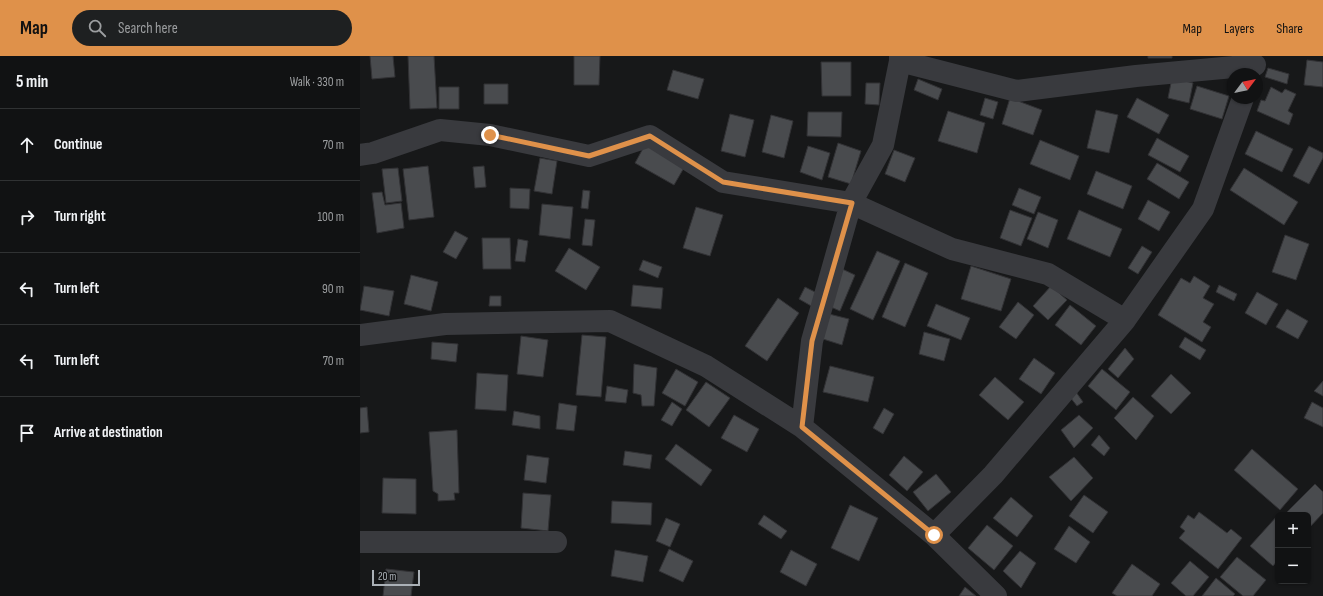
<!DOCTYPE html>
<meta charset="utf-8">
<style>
body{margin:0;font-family:"Sofia Sans Condensed",sans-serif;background:#1e2021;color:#f1f3f6}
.controls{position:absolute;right:12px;bottom:12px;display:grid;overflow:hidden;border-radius:6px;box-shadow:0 1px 3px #0004}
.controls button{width:36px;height:36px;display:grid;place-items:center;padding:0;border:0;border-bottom:1px solid #303233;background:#111213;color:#f1f3f6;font:20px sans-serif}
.compass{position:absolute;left:867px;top:12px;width:36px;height:36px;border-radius:50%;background:#111213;box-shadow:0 1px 3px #0004;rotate:58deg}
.scale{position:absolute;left:12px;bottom:10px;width:48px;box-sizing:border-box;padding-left:4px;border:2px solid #abb1b7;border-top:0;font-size:11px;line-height:14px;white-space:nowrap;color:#abb1b7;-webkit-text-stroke:3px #121314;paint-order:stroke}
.stop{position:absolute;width:12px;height:12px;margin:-9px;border:3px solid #df914a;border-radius:50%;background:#fff}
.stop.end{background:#df914a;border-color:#fff;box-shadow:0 1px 4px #0008}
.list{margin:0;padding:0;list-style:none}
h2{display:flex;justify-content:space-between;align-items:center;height:52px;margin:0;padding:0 16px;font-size:17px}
h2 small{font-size:13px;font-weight:400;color:#9c9ea0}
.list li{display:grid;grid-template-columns:26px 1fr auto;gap:12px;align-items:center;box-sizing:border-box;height:72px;padding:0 16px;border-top:1px solid #303233}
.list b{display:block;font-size:15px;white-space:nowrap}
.list em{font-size:13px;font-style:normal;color:#9c9ea0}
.icon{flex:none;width:22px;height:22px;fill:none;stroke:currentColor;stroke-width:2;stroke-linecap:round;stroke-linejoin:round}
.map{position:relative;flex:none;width:963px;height:540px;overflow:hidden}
header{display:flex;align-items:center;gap:24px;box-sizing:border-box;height:56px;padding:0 20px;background:#df914a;color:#111}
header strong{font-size:19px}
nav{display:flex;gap:22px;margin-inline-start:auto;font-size:14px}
.search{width:280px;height:36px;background:#1e2021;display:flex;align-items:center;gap:10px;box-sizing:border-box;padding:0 14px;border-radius:22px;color:#9c9ea0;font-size:15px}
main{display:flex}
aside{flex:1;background:#111213}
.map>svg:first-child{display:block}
.building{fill:#494b4e;stroke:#323235}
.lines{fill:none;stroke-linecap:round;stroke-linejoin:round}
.minor{stroke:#393a3e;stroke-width:22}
.route{stroke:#df914a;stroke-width:5}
</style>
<header>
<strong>Map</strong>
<div class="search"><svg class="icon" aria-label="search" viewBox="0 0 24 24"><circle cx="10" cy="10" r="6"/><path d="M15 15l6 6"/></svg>Search here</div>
<nav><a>Map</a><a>Layers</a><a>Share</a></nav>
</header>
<main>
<aside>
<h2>5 min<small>Walk · 330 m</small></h2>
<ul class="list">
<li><svg class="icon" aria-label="ahead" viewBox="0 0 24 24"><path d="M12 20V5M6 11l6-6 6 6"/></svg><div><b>Continue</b></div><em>70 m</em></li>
<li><svg class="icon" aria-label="right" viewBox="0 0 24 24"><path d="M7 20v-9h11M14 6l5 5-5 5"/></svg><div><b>Turn right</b></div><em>100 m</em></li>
<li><svg class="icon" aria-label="left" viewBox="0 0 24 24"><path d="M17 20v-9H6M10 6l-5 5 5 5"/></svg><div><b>Turn left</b></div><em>90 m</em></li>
<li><svg class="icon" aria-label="left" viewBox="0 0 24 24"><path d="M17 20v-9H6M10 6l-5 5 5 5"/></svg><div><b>Turn left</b></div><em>70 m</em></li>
<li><svg class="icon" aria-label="arrive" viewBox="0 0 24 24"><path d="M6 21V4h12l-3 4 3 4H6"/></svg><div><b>Arrive at destination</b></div></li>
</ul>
</aside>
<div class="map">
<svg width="963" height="540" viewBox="0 0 963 540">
<rect width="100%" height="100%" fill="#171819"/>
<!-- building -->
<path class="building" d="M10,0H33L35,21L12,23Z
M48,0H74L77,52L50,53Z
M214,0H240L239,29H214Z
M788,0H812V2H788Z
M947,4L963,6V31L944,29Z
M461,6H491V40H462Z
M908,12L929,18L927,28L905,21Z
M313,14L344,23L338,43L307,34Z
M812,22L833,27L829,47L808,42Z
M558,23L582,33L578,44L554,34Z
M506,27H520L519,49L505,48Z
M124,28H148V48H124Z
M837,30L869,40L862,63L830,53Z
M79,31H99V53H79Z
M911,31L922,37L925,33L936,38L928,55L933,58L929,69L897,55L901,44L905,45Z
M625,42L638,46L633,63L620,59Z
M650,42L682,54L673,79L642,68Z
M777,42L809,59L799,78L767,61Z
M736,54L758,59L749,97L727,92Z
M588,55L625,67L617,97L578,85Z
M448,56H482L481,81L447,80Z
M370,58L394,64L385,101L361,95Z
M411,59L433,65L424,102L402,96Z
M896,75L933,93L922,116L885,98Z
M797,82L829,100L820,116L788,99Z
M680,84L719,100L710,124L670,108Z
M286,87L325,110L314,129L275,107Z
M478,87L501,95L491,128L468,121Z
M448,90L470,97L462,124L440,116Z
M949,90L963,97V102L949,128L933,120Z
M534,94L555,102L545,126L525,118Z
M180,102L197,105L192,138L174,135Z
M797,107L829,126L819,143L787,123Z
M68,110L74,161L49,164L43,113Z
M124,110L126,131L115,132L113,111Z
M38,112L42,145L26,147L22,113Z
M884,112L938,146L924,169L870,134Z
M736,115L772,130L763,153L727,138Z
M150,132L170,133L169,153L150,152Z
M659,132L681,141L674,158L652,149Z
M223,134L230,135L228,153L221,152Z
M22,136L25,149L41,147L44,172L17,177L12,137Z
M788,144L810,156L799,175L778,163Z
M182,148L213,151L210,183L179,179Z
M336,151L363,159L350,200L323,192Z
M650,154L672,162L661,190L640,182Z
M719,154L762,173L750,201L707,183Z
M678,156L698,164L688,192L667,183Z
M225,163L235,164L232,190L222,189Z
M95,175L108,182L96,203L83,196Z
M925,179L949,188L936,224L912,216Z
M122,182H150L151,213H123Z
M158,183L168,185L165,206L155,205Z
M782,190L792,196L778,218L768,212Z
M209,192L240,211L226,234L195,215Z
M517,195L540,205L513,264L490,253Z
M283,204L302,211L298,222L279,214Z
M545,207L568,217L545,271L522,261Z
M611,210L651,223L641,255L601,243Z
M480,212L495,219L480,255L464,248Z
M51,219L78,226L71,255L44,248Z
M834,220L850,230L843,242L854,248L843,266L851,271L842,286L798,259L821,222L830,227Z
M273,229L303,232L301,253L271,250Z
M859,229L877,238L874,245L856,236Z
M4,230L34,235L29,260L0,254Z
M691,230L707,244L688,264L673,250Z
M445,231L459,238L453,251L439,243Z
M897,236L918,248L906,269L885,257Z
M130,240H141V250H129Z
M418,242L439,257L407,305L385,290Z
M658,246L674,259L656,283L639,271Z
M576,248L610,262L601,284L567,270Z
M710,249L736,270L721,289L695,269Z
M927,253L948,265L938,283L916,271Z
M469,258L489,263L482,289L463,283Z
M564,276L590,283L584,305L559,298Z
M222,279L246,281L241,341L216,339Z
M161,280L188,284L183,321L157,318Z
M825,281L846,294L840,304L819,291Z
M72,286L98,288L96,306L71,303Z
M765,292L774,303L758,322L748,313Z
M674,302L695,317L681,338L659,323Z
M274,308L297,312L294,350H282L281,339L273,337Z
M470,310L514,321L508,346L463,336Z
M316,313L338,326L325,350L302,337Z
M742,313L770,336L756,354L728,330Z
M117,317L148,319L146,355L115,353Z
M811,318L831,337L811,358L791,340Z
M635,321L664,346L648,364L619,339Z
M963,325V340L954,335Z
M346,326L370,342L349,371L326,354Z
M247,330L268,334L266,347L245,345Z
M716,336L723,346L717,350L710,341Z
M773,341L794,360L776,384L754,362Z
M312,346L322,353L312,370L301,364Z
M952,346L963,352V371L944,362Z
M199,347L217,350L214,375L196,373Z
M7,351L9,376L0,377V352Z
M524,352L534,358L523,378L513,372Z
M154,355L180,360V373L152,369Z
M374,359L399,373L387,396L361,382Z
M719,359L733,372L714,392L701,374Z
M97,374L99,437H94L95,444L78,445V438L73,435L69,376Z
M739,379L750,392L744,400L731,389Z
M316,388L352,414L341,430L305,403Z
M892,393L938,433L920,454L874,414Z
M265,395L292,399L290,413L263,409Z
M167,399L189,402L186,427L164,424Z
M544,400L563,416L547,435L529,419Z
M714,401L733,422L711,445L689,421Z
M576,418L591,436L568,455L553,436Z
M23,422L56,423V458L22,457Z
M955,428L963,436V457L949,472L948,459L925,458Z
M163,437L191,439L188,475L161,472Z
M724,439L748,456L733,477L709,460Z
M651,441L673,460L657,481L633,462Z
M252,445L292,447L291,469L251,467Z
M490,449L518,462L499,505L471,492Z
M839,456L867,477L871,473L882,482L858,513L819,482L825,475L820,471L828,459L834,463Z
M404,459L427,475L421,483L398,468Z
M918,459V504L913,510L890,490Z
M306,462L320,468L310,491L296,485Z
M627,469L653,490L634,514L608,492Z
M709,470L730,486L716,507L694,493Z
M309,493L333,505L323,526L299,515Z
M255,494L288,500L283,526L251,520Z
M431,494L457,508L446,530L420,516Z
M660,495L676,507L661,532L643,515Z
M877,501L906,524L893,540H883L860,521Z
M830,505L849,521L833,540H826L811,527Z
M772,508L800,528L792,540H757L752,537Z
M26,513L54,516L51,540H23Z
M856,522L875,538L873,540H842Z
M605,531L616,540H599Z"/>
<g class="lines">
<!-- minor -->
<path class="minor" d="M540,5L657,35L776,20L895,9
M0,99L13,97L80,74L130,79L229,100L290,80L363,126L491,147L592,193L688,218L765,264
M0,279L85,268L250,265L346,310L442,371L574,479L636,540
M442,371L452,285L491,147L523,89L540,5V0
M574,479L633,419L765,264L843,153L883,42
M0,486H196"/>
</g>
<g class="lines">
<!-- route -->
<path class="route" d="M130,79L229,100L290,80L363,126L492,147L452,285L442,371L574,479"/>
</g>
</svg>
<div class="controls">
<button>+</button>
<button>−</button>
</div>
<svg class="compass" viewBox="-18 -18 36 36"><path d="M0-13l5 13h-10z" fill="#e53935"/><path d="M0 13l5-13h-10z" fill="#9c9ea0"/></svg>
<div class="scale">20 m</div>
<div class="stop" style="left:574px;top:479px"></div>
<div class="stop end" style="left:130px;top:79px"></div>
</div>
</main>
